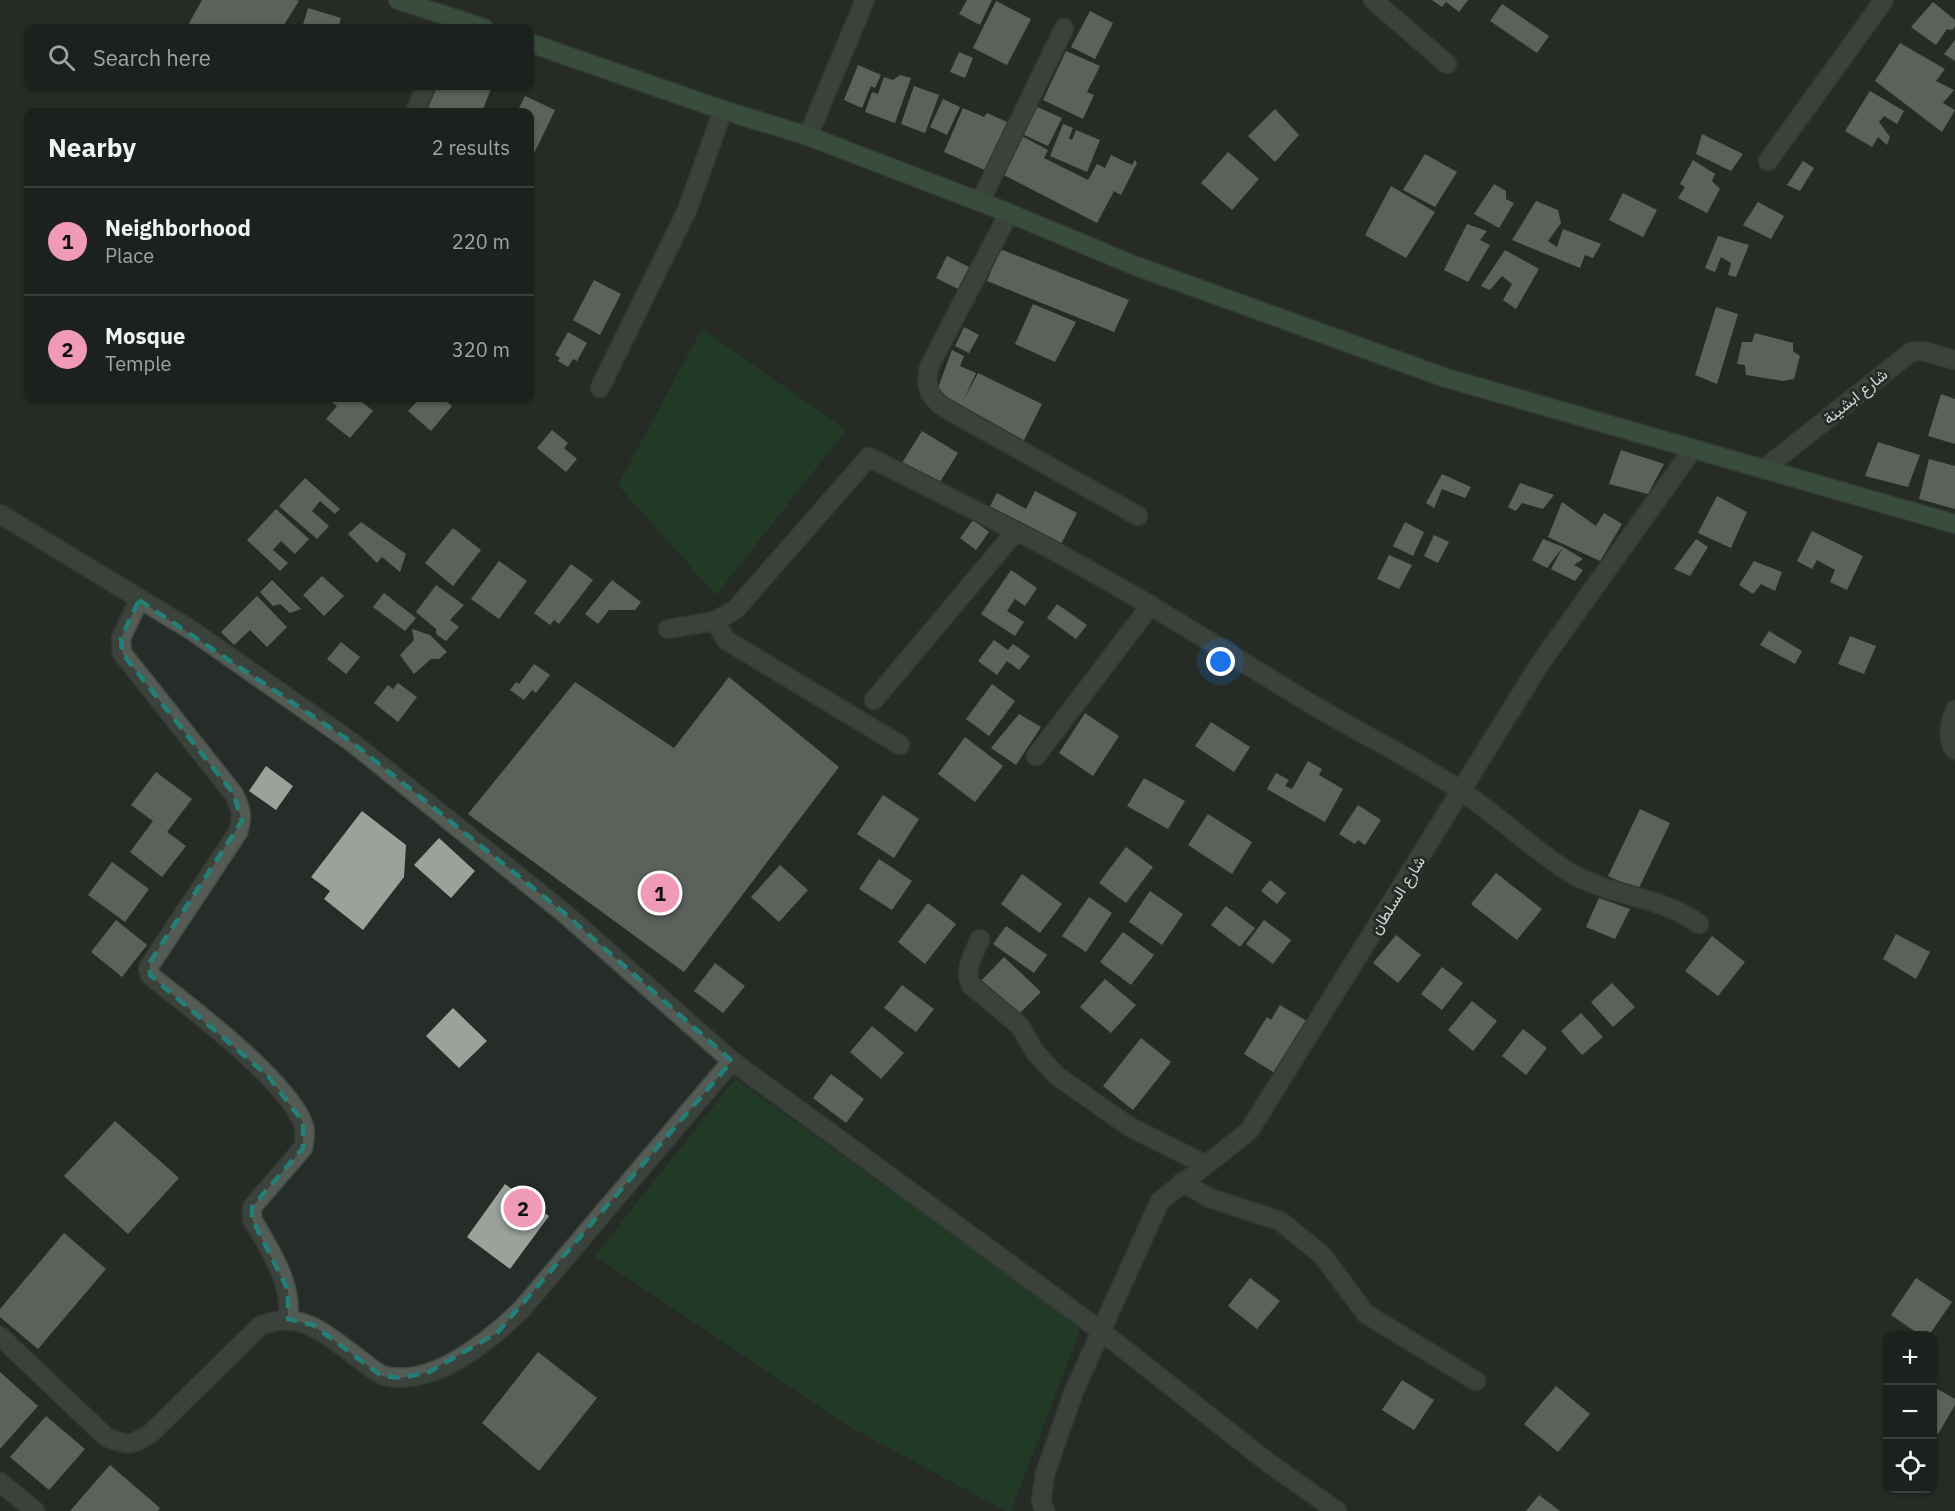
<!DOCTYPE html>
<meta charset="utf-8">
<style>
body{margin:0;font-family:"IBM Plex Sans",Vazirmatn,sans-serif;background:#292e2a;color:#f1f3f6}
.controls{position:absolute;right:18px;bottom:18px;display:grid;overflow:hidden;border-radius:12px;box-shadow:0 2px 4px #0004}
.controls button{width:54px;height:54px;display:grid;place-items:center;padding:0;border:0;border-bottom:2px solid #3a3e3b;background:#1c211d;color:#f1f3f6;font:30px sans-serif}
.you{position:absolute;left:1221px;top:662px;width:21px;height:21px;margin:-15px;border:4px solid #fff;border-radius:50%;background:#1a73e8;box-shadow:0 0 0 9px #1a73e833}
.badge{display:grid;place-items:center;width:39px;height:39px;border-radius:50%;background:#ef9ab8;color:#111;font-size:20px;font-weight:700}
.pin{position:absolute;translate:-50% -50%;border:3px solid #fff;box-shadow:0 2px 6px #0006}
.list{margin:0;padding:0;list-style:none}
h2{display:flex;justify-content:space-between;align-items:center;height:78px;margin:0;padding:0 24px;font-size:26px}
h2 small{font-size:20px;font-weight:400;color:#a0a3a4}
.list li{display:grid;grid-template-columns:39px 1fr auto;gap:18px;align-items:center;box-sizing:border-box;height:108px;padding:0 24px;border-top:2px solid #3a3e3b}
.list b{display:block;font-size:22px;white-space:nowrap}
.list p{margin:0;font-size:20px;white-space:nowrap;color:#a0a3a4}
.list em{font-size:20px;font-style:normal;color:#a0a3a4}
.icon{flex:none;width:33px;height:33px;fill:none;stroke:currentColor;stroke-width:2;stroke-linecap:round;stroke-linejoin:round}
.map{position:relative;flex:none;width:1955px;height:1511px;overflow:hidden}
.search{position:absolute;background:#1c211d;box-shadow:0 2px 4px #0004;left:24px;top:24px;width:510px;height:66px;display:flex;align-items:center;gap:15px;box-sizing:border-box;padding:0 21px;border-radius:12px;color:#a0a3a4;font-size:22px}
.panel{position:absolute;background:#1c211d;box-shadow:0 2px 4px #0004;left:24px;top:108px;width:510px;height:294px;border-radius:12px}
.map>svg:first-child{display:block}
.green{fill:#1b4d24}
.building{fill:#9ba29b}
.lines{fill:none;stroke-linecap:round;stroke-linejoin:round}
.street-casing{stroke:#424843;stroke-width:21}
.secondary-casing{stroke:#424843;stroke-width:21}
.street{stroke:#545b55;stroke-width:18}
.secondary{stroke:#4e7656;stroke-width:18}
.marked{fill:none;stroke:#238078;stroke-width:4.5;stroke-dasharray:12 8;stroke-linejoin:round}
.labels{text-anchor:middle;stroke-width:6;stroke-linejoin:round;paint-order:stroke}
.street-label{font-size:16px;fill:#d4d8d4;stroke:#262c27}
</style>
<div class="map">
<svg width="1955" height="1511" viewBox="0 0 1955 1511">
<rect width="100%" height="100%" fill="#262c27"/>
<!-- green -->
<path class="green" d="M702,329L846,430L716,595L618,485Z
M735,1079L1081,1327L1011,1511H1006L850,1427L595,1256Z"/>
<!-- building -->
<path class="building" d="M202,0H297L299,1L282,28L187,27Z
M967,0H992L980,25L959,14Z
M1432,0H1468L1459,12L1446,2L1442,7Z
M996,1L1031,19L1007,65L973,48Z
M1933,2L1955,20V27L1952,30L1947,29L1936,45L1911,27Z
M1502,4L1549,36L1537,53L1490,21Z
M308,8L341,18L338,28H302Z
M1090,11L1113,23L1095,59L1071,47Z
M1955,40V61L1944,54Z
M1900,43L1945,69L1936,81L1954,90L1943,103L1955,110L1942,132L1875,81Z
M1066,51L1100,66L1087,92L1094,95L1083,119L1043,100Z
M959,52L973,58L965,78L950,72Z
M858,65L881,75L875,88L871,86L862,108L844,100Z
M900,75L911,78L895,123L865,112L872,92L878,94L884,77L893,80Z
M437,86H492L482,112H426Z
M914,86L939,95L925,133L901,124Z
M1870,91L1904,111L1897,124L1884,116L1879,122L1890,137L1887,145L1878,137L1872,147L1845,131Z
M525,96L555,110L530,162V112H517Z
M943,99L960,107L947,135L930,127Z
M1035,106L1062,118L1048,146L1022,134Z
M963,108L984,117L987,113L1009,123L987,171L944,152Z
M1275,109L1299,135L1275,162L1248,136Z
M1063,124L1073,128L1069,138L1072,140L1076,130L1100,140L1087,172L1050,156Z
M1702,134L1743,154L1731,171L1696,154Z
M1020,135L1048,150L1044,158L1088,180L1097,164L1105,168L1111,155L1132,165L1135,160L1137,163L1121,195L1114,191L1097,223L1000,173Z
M1228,152L1259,179L1232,210L1201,183Z
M1425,154L1457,172L1435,207L1403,190Z
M1693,160L1715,174L1712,181L1720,189L1707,213L1678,198L1685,187L1680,184Z
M1803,161L1814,168L1800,191L1787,185Z
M1494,184L1506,191V199L1514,203L1499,228L1474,214Z
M1391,186L1435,212L1406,258L1365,235Z
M1623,193L1657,210L1643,237L1609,220Z
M1536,201L1558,210L1561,223L1548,241L1557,247L1563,229L1601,244L1593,258L1585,255L1580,268L1512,240Z
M1758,202L1784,216L1771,239L1743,225Z
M1467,224L1487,231L1480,240L1490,245L1468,282L1444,270Z
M1718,236L1749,245L1736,277L1728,275L1731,263L1721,257L1715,272L1705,268Z
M1000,249L1129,300L1114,332L987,281Z
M1505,250L1539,269L1516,309L1503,300L1512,284L1502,276L1490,290L1481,286Z
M947,256L973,269L962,291L936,278Z
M594,280L621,294L600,335L573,320Z
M1033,304L1076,322L1055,362L1015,344Z
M1716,307L1738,314L1717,384L1695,375Z
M964,327L979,335L969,353L955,346Z
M568,332L587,343L577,361L573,359L568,367L558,361L560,358L555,355Z
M1755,333L1793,343V351L1800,356L1794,379L1783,381L1746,375L1745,365L1737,364L1742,342H1752Z
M952,350L964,356L960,366L976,373L963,401L978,373L1042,404L1023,442L936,393Z
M1941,394L1955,399V444L1928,436Z
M327,398H357L373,411L350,438L326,419L337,406Z
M420,398L432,400L442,398L452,406L431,431L408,411Z
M552,430L568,443L564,448L577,459L566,472L537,448Z
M922,431L958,453L938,485L902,463Z
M1878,442L1920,455L1908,487L1865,476Z
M1621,450L1664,464L1648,494L1609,484Z
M1929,459L1955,466V509L1919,499Z
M1442,474L1471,487L1465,498L1442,489L1434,508L1426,503Z
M305,478L340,509L335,514L320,501L312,511L329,526L317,539L279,506Z
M1520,483L1554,495L1543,509L1522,503L1516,511L1508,507Z
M1035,491L1077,513L1060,546L989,508L997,493L1026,509Z
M1717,496L1747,512L1731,548L1698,533Z
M1562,502L1596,526L1604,513L1622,524L1600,561L1548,537Z
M276,509L309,539L295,554L281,541L273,550L288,563L280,571L247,540Z
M973,520L989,532L976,550L960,538Z
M361,522L406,554L400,572L382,557L377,563L348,534Z
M1405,522L1424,532L1413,556L1393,546Z
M453,528L481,550L453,586L425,563Z
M1812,531L1863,556L1847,590L1830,582L1835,570L1817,560L1812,569L1797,561Z
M1434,535L1449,542L1438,563L1424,556Z
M1543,539L1563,547L1583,559L1574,565L1583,570L1575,581L1551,569L1563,547L1547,568L1532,560Z
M1696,539L1708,547L1690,576L1674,569Z
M1389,555L1412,565L1399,589L1377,579Z
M499,561L527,581L499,619L471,599Z
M1754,561L1782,572L1775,591L1761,584L1753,594L1739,585Z
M571,564L593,580L559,624L554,620L550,625L534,613Z
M1011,570L1037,588L1025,606L1015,599L1007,611L1024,622L1015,636L981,614Z
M322,576L344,596L324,616L303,595Z
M272,580L301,609L290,613L280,604L273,606L260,592Z
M612,580L641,602L635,610H609L598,624L585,614Z
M436,585L464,605L450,620L459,627L446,641L436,634V629L416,612Z
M384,593L416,618L405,631L373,607Z
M257,596L287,627L267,647L250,630L234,645L221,632Z
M1057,604L1087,625L1076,639L1047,618Z
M412,629L430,635L447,652L439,659H431L414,674L400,655L414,640Z
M1769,631L1802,651L1795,664L1760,645Z
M1850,636L1876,646L1864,674L1838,664Z
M994,640L1008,650L1013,644L1030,656L1019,670L1007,661L997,675L978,661Z
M341,642L360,657L346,674L327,659Z
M534,664L550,675L536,693L532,690L524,700L510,690L516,682L519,684Z
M729,677L839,767L684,972L468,814L575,682L674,748Z
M398,683L417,697L398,722L374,703L388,685L393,689Z
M992,684L1015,701L989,736L966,719Z
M1085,713L1119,736L1093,776L1059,753Z
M1019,714L1041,727L1016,765L991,748Z
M1211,722L1250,747L1234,772L1195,746Z
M965,737L1003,766L975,802L938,774Z
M1308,761L1322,769L1319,775L1343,789L1325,822L1267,789L1276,773L1289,780L1285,786L1292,789Z
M266,766L293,786L276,810L249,791Z
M156,772L192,799L167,832L186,846L162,877L130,852L153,821L131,805Z
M1144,778L1185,801L1168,829L1127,806Z
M883,795L919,819L894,858L857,834Z
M1358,805L1381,820L1365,845L1358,840L1355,844L1339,834Z
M1640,809L1670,823L1638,890L1608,876Z
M362,811L406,845L404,877L363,930L324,899L330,891L311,877Z
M1208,814L1252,842L1232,874L1188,845Z
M439,838L475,871L451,898L414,865Z
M1126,847L1153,867L1126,903L1099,883Z
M879,859L912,881L892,910L859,889Z
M112,862L149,889L125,922L88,895Z
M780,865L808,890L779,922L751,897Z
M1496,873L1542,909L1517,940L1471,904Z
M1022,874L1062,904L1040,933L1001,904Z
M1270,880L1286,893L1277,904L1261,891Z
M1150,891L1183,914L1162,945L1129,922Z
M1089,897L1112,913L1086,952L1062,936Z
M1599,898L1630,909L1615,939L1586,927Z
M928,903L956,924L925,964L898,942Z
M1226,906L1255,928L1240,947L1211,925Z
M116,920L147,945L122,977L91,952Z
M1264,920L1291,940L1273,964L1246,944Z
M1006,926L1047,955L1034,973L993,944Z
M1123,932L1154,955L1131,985L1100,962Z
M1896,934L1930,952L1916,979L1883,959Z
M1396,935L1421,955L1398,983L1373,963Z
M1712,936L1745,962L1718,996L1685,971Z
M1004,957L1041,992L1018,1015L981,981Z
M715,963L745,986L723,1013L694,991Z
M1442,967L1463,983L1442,1010L1421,994Z
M1105,979L1136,1005L1111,1033L1080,1007Z
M1612,983L1635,1007L1613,1027L1591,1002Z
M902,985L934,1009L916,1032L884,1008Z
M1472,1001L1497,1021L1473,1051L1448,1030Z
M1280,1005L1310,1023L1278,1075L1244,1054L1267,1017L1271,1020Z
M453,1008L487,1041L459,1068L426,1036Z
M1581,1013L1603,1037L1582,1055L1561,1031Z
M872,1026L904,1053L881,1079L850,1052Z
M1523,1029L1547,1048L1526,1075L1502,1056Z
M1141,1038L1171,1062L1133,1110L1103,1086Z
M831,1074L864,1099L846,1123L813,1098Z
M115,1121L179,1178L128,1234L64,1176Z
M505,1184L549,1216L510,1269L467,1237Z
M64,1233L106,1269L38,1349L0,1317V1309Z
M1250,1278L1280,1301L1257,1329L1228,1306Z
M1916,1278L1952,1302L1929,1335H1920L1891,1315Z
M538,1352L597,1398L539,1471L482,1423Z
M0,1372L38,1406L0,1449Z
M1402,1380L1434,1400L1414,1430L1382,1410Z
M1556,1386L1590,1414L1558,1452L1524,1424Z
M1932,1386L1955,1399V1405L1938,1434L1932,1431Z
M46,1416L85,1449L49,1490L10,1457Z
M110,1465L160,1508L158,1511H70Z
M1539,1495L1560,1511H1526Z"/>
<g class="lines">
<!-- street casing -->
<g class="street-casing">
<path id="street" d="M1373,0L1447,64
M415,112L426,86
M808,136L865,0
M1768,161L1884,0
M980,202L1064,28
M1009,213L929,367C925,386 928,397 945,408L1138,516
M600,388L688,208L723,110
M1764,469L1911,352L1923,351L1955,360
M0,514L191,630L353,743L563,912L732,1061L1101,1331L1266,1461L1337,1511
M139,600L121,638L122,653L233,793C241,807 243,817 238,832L148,968L150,975L157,981C195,1011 283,1078 302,1121C306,1129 305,1139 303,1148L252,1207V1219C269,1249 293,1283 288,1319
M715,621L726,640L900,745
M668,629L715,621L735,610L869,457L1016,531
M874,700L1016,531C1115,581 1208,641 1303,699C1355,731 1413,758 1464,793C1500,817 1532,849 1569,872C1610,897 1660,895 1699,924
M1955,710C1950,724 1946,737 1955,750
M1036,756L1151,605
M980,939C974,954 963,970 971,985L1020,1026L1035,1052L1057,1076L1130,1127L1204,1164
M1182,1182L1210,1198L1280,1221L1322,1255L1366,1314L1476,1381
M0,1336L106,1437C128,1446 132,1446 151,1433L260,1326C301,1307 330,1338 362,1361C369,1366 377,1374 385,1376C433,1387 489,1341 521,1310L732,1061
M0,1482L35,1511
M1045,1511L1041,1501L1045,1474L1074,1391L1160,1201L1249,1131L1541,662L1693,449"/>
</g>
<!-- secondary casing -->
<g class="secondary-casing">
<path id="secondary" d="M398,0L484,28
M530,43L723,110L808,136L1009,213L1133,265L1443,377L1955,524"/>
</g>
<!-- street -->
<use href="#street" class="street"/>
<!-- secondary -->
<use href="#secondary" class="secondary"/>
</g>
<!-- marked area -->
<path d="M0 0H1955V1511H0ZM139,600L353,743L563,912L732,1061L497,1333L429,1372L401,1378L382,1376L313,1325L288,1319V1290L252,1219V1207L303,1148V1122L268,1076L150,975V962L242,821L233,793L122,653L121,638Z" fill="#262c27" fill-opacity=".55" fill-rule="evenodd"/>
<path class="marked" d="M139,600L353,743L563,912L732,1061L497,1333L429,1372L401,1378L382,1376L313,1325L288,1319V1290L252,1219V1207L303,1148V1122L268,1076L150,975V962L242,821L233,793L122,653L121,638Z"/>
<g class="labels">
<!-- street labels -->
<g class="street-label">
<text transform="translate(1855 396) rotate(-39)" y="6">شارع ابشينة</text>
<text transform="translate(1397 895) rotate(-58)" y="6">شارع السلطان</text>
</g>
</g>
</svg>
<div class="controls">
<button>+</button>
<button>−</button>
<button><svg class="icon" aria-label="locate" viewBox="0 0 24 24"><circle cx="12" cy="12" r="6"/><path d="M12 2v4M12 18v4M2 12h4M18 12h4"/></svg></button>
</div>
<div class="you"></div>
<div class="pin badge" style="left:660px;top:893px">1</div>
<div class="pin badge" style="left:523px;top:1208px">2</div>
<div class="search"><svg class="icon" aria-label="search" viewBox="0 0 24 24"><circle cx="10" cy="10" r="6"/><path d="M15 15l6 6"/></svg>Search here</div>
<section class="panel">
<h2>Nearby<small>2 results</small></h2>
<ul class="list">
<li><span class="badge">1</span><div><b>Neighborhood</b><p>Place</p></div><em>220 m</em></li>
<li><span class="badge">2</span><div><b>Mosque</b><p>Temple</p></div><em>320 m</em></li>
</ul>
</section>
</div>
